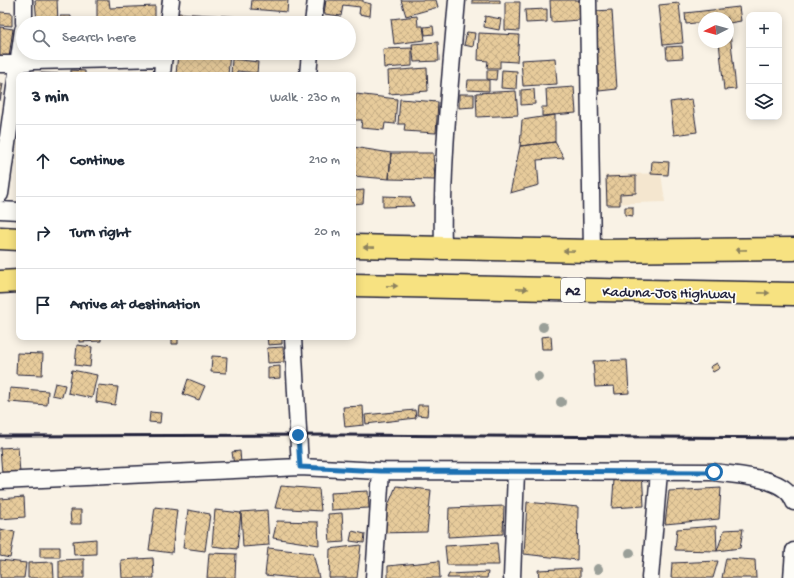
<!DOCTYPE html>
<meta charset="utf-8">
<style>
body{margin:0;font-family:"Gochi Hand",sans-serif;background:#f6f6f7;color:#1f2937}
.controls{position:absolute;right:12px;top:12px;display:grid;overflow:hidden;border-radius:8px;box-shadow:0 2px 10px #0003}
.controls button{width:36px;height:36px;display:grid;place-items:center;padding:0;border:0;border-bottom:1px solid #e0e1e3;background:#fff;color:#1f2937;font:20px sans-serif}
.compass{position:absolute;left:698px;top:12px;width:36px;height:36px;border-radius:50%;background:#fff;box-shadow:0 2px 10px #0003;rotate:265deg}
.stop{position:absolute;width:12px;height:12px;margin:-9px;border:3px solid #1f6fb2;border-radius:50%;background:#fff}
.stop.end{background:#1f6fb2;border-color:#fff;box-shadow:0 1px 4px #0008}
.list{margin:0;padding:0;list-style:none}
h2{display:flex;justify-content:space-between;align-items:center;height:52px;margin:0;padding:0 16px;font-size:17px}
h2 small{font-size:13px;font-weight:400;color:#747a83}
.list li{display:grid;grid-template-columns:26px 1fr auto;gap:12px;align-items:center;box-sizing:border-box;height:72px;padding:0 16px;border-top:1px solid #e0e1e3}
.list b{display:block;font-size:15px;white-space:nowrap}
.list em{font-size:13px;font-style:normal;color:#747a83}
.icon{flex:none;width:22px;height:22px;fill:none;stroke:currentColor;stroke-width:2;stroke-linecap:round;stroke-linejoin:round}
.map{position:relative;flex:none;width:794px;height:578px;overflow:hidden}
.search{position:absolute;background:#fff;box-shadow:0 2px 10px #0003;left:16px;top:16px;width:340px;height:44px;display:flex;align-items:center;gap:10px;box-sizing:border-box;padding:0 14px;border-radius:22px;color:#747a83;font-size:15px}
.panel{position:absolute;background:#fff;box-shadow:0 2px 10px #0003;left:16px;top:72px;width:340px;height:268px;border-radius:8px}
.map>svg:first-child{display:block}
.built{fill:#f4e6cf}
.building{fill:url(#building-cross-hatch);stroke:#22223b}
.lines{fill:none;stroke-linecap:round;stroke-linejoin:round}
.street-casing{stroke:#22223b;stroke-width:19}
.highway-casing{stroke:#22223b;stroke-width:25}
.street{stroke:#fdfcf7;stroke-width:16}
.highway{stroke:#f7e281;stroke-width:22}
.rail{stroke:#22223b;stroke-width:3}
.tree{fill:#9a9f98}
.oneway{fill:#8c825e}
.route{stroke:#1f6fb2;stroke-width:5}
.labels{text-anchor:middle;stroke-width:3.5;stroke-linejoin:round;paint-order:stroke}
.shield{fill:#fdfcf7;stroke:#646373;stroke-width:1}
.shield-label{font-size:14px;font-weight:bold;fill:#22223b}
.street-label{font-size:15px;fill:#22223b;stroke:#fdfcf7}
</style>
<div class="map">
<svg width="794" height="578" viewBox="0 0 794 578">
<defs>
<pattern id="building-cross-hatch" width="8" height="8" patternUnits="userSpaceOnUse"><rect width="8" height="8" fill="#e7cb9b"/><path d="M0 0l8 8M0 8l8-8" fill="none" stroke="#c6ae86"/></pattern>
</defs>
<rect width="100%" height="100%" fill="#f9f2e5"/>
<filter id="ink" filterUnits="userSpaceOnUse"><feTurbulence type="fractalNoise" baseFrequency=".025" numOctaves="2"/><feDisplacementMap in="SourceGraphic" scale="8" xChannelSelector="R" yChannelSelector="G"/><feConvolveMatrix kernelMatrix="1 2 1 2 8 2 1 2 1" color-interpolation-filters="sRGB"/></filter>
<g filter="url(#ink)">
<!-- built -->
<path class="built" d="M661,173L665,202L606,204L605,175Z"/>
<!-- building -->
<path class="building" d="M35,0H57L58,23H37Z
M97,0H109L110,8L155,6V22L97,23Z
M252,0H288L287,12L251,9Z
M326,0H363V2L371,4L370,16L359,14L360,7L343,5L341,16L324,14Z
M401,0H436L438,7L406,16Z
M472,0H500V3H472Z
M550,0H579L580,20L551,22Z
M505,2H520L519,31L505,30Z
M679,3L683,43L663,45L659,5Z
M739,7L741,21L729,23L736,89L724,90L719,42H728V18H704V22L686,24L685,13Z
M547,9V22L526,23L525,10Z
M612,10L617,89L599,91L594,11Z
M0,12L12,13V26L0,25Z
M178,13L243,17L242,23H177Z
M60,16H71V23H60Z
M417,16L418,26H423L425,40L394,44L391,19Z
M485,16L501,19L499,30L484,27Z
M433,26L434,34L425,35L424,27Z
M0,27L13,29L9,57L0,56Z
M467,32L475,33L473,47L464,45Z
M479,33L519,35L517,62L500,61V68H487L488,61L478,60Z
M438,42L439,61L414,62L412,44Z
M682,46L683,58L667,59L666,47Z
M412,48V66L384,68L383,49Z
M178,53H230L228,75H176Z
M555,58L557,84L523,86L521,60Z
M232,59L258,62L257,73L237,71V75H231Z
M427,68L428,91L389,94L388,71Z
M71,70L85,71V75H71Z
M487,70H497L496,80L487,79Z
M502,70L517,71L516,89L501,88Z
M39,73L64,74V75H39Z
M468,80H489V91L467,90Z
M0,83L3,84L0,101Z
M574,87L576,113L542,116V107H547L546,89Z
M534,89L535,104L521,105V90Z
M516,91L518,115L477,117L476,93Z
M356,94L397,99L395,124L385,123L384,130L361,128L362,120H353Z
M459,94H474V107L459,108Z
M400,99L438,102L436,133L404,131L405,124H398Z
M692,99L697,132L674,135L670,102Z
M555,115V142L520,146L522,120Z
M555,142L564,158L537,160L539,185L510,193L520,146Z
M353,147L391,153L389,179L353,176Z
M391,153H433L435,180L389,179Z
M652,161L669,162L668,175L651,174Z
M636,176V193L620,194V205H607L606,177Z
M364,190L363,203L353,204V191Z
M383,196L410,197L414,206L383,207Z
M625,207H633V216L625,215Z
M551,336L552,349H542L541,337Z
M79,337H101V341L79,342Z
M172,337H178V344H172Z
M267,337H282V344L268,345Z
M77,345L92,347L90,367L75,365Z
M283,347L284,362L268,363L267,348Z
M17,353L43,354L42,375L16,374Z
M212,356L227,357L226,373L211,372Z
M627,360L629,393L615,394L614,386L595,387L593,361Z
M717,363L720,368L713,372L710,367Z
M280,366V378L268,379V367Z
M72,370L97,375L92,398L68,393Z
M188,379L205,386L199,400L183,394Z
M55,383L65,385L62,397L52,395Z
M98,385L118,387L115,405L96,402Z
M10,388L48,391L47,405L9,402Z
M418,405H428L427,416L417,415Z
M363,406L364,425L345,427L343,407Z
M415,410L416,418L366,424L365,415Z
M150,412L161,413L160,423L149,422Z
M18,447L20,473L2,474L0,448Z
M240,451L241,464L234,465L232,452Z
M642,472L644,506L612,508L614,480Z
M281,486L319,489L321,511L275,508Z
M396,486L431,490L427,532L377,533Z
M721,488L719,519L665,524L669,491Z
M368,491L369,508L331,510L330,493Z
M24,497L25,517L0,519V499Z
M527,502L578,507L577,560L524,554Z
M504,506L503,534L448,537L449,508Z
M155,507L177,510L172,553L149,550Z
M70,510H81V524H71Z
M188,510L210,514L205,551L183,548Z
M215,510L241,513L237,549L212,546Z
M267,510L269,545L243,547L241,512Z
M342,513L344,542L330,543L328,514Z
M277,521L318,522L319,545L273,538Z
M716,526L717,551L675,550L677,529Z
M0,529L15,532L10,558L0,556Z
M743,529L740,548L717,551L724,530Z
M352,531L365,534L364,543L350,541Z
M96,539V554L74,555L73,541Z
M497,543L499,565H447L445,546Z
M361,545L357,578H329L330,549Z
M40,547H60V557H40Z
M268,548L313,553L319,578H294L265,575Z
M209,553L236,554L235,578H207Z
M153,558L154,578H122L121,560Z
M726,558L755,560L756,578H722Z
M84,559V578H59V560Z
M0,560L26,563L24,578H0Z
M439,561L440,578H388V566Z
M718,561L713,578H671L672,563Z
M53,562L54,578H28V563Z
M580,568V578H539L538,570Z
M488,572L487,578H447L449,574Z"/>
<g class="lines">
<!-- street casing -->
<g class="street-casing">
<path id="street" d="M588,0L592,251
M24,23V0
M168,23L171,0
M313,23L316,0
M0,64H18L33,61L164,58
M162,75L164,53
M308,75L310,53
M0,194L23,30
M0,210L19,211
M443,248C441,166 450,83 457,0
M293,337L300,467
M0,481L300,467L381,471L714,472C737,476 786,476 794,502
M374,578L381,471
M512,578L516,472
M650,578L659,472
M792,578L794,551"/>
</g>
<!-- highway casing -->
<g class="highway-casing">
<path id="highway" d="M0,238L19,239
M353,246L592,251L794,249
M0,282L19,281
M353,285L794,294"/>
</g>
<!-- street -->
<use href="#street" class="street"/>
<!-- highway -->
<use href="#highway" class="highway"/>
<!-- rail -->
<path class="rail" d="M0,436L343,435L794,438"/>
</g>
<!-- trees -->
<g class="tree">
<circle cx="543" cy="327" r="5"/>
<circle cx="538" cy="377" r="5"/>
<circle cx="561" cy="402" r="5"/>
<circle cx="630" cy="553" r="5"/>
<circle cx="598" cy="569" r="5"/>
</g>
<!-- one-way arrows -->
<defs><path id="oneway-solid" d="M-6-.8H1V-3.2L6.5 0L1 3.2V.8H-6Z"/></defs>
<g class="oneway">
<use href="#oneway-solid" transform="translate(369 247) rotate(-179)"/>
<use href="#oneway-solid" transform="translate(741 250) rotate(179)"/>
<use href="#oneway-solid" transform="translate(569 251) rotate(-179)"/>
<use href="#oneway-solid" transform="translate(392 286) rotate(1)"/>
<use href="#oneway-solid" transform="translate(522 289) rotate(1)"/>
<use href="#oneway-solid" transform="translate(764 293) rotate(1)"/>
</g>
</g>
<g class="lines" filter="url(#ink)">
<!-- route -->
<path class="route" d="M298,435L300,467L381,471L714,472"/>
</g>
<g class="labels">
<!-- shield labels -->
<rect class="shield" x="561" y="278" width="24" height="24" rx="3"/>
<g class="shield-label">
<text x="573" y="295">A2</text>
</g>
<!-- street labels -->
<g class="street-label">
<text transform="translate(669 292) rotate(1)" y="5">Kaduna-Jos Highway</text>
</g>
</g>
</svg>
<div class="controls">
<button>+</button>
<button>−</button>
<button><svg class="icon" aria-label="layers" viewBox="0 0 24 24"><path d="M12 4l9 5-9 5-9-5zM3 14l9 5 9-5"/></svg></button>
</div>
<svg class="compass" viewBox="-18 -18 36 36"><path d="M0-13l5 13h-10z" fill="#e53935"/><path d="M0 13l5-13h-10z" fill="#747a83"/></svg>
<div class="stop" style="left:714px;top:472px"></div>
<div class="stop end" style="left:298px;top:435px"></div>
<div class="search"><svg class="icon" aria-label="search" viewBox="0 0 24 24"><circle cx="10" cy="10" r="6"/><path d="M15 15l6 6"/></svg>Search here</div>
<section class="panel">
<h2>3 min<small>Walk · 230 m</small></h2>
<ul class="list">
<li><svg class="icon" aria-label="ahead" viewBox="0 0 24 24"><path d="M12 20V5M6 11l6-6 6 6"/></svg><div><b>Continue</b></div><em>210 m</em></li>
<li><svg class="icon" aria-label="right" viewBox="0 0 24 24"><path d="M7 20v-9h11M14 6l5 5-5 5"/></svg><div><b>Turn right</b></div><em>20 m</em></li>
<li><svg class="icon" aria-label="arrive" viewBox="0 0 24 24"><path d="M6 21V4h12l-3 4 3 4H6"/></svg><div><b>Arrive at destination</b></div></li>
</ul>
</section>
</div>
